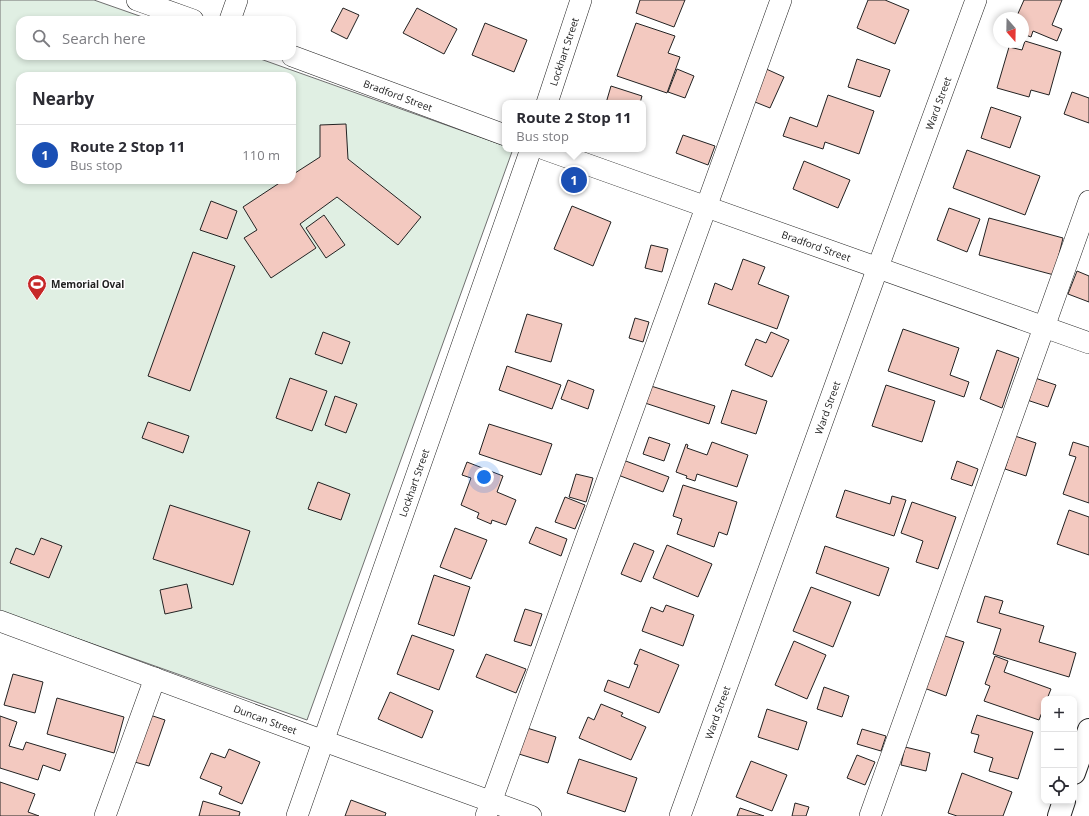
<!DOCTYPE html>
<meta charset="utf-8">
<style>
body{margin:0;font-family:"Open Sans",sans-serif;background:#f2f2f3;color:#2b2b33}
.controls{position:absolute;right:12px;bottom:12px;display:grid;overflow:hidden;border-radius:8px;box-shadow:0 2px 6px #0003}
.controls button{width:36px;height:36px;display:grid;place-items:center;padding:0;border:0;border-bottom:1px solid #e1e1e2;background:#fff;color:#2b2b33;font:20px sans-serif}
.compass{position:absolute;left:993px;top:12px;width:36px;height:36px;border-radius:50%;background:#fff;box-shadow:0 2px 6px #0003;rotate:160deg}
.you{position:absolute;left:484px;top:477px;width:14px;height:14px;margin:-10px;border:3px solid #fff;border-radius:50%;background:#1a73e8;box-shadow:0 0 0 6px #1a73e833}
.badge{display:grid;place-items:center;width:26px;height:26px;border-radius:50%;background:#0b8043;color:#fff;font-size:13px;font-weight:700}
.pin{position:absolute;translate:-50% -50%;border:2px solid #fff;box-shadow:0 1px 4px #0006}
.popup{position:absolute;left:502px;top:100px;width:144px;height:52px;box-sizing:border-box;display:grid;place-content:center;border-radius:8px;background:#fff;filter:drop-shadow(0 1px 3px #0005);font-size:13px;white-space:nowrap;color:#7c7c81}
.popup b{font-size:15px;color:#2b2b33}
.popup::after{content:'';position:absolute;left:50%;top:100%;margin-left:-8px;border:8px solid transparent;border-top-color:#fff}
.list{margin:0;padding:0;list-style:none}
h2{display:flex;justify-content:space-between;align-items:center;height:52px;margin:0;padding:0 16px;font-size:17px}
h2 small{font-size:13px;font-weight:400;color:#7c7c81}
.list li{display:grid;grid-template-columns:26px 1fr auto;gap:12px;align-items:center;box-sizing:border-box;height:60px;padding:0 16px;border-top:1px solid #e1e1e2}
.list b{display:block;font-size:15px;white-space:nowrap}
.list p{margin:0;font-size:13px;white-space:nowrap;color:#7c7c81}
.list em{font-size:13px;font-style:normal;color:#7c7c81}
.icon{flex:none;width:22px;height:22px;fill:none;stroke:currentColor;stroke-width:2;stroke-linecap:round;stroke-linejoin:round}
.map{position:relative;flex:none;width:1089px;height:816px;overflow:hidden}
.search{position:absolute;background:#fff;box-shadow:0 2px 6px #0003;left:16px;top:16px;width:280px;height:44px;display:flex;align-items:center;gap:10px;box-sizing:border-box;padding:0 14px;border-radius:12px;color:#7c7c81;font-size:15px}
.panel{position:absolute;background:#fff;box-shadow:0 2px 6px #0003;left:16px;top:72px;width:280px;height:112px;border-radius:12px}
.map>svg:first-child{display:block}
.green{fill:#e0efe3;stroke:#6f6f6f;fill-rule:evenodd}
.building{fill:#f3c9c0;stroke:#222}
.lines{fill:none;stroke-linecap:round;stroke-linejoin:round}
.minor-casing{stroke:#222;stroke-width:22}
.highway-casing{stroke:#222;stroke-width:24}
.minor{stroke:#fff;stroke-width:21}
.highway{stroke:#fff;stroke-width:22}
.labels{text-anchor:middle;stroke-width:3;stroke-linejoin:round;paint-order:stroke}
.street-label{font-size:10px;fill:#222;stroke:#fff}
.poi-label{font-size:10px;font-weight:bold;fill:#222;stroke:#fff;text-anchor:start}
</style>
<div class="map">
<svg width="1089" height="816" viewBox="0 0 1089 816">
<rect width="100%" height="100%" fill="#fff"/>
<!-- green -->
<path class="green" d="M0,0H94L151,20H20V56H252L505,146V149H513L307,720L0,611ZM20,76H292V180H20Z"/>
<!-- building -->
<path class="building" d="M640,0H685L674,27L636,13Z
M868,0H885L909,10L895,44L857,28Z
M1024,0H1062L1052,25L1062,29L1057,41L1033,31L1031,37L1023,34V18H1016Z
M343,8L359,15L347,39L331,31Z
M417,8L457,29L444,54L403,33Z
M485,23L527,40L514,72L472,55Z
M636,23L675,36L668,53L680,57L667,93L617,76Z
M1025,41L1061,52L1049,95L1031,90L1029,97L997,88L1009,47L1022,50Z
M857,59L890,70L880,97L848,87Z
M764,68L784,77L770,108L750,100Z
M677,69L694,76L685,98L668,92Z
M611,86L642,96L640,103H606Z
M1072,92L1089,98V123L1064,114Z
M828,95L874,111L859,154L825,142L823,149L783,136L790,117L817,127Z
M991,107L1021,117L1010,148L981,138Z
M346,124L348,159L421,217L398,245L337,197L300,224L316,248L271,278L244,238L257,230L243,207L284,180H292V175L320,157V125Z
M683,135L715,146L708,165L676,153Z
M967,150L1040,176L1025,215L953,188Z
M804,161L850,180L838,208L793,189Z
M211,201L237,211L227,239L200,230Z
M572,206L611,222L593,266L554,249Z
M949,208L980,219L967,252L937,240Z
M324,215L345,245L326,258L306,228Z
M989,218L1063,238L1054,275L979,255Z
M651,245L668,249L662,272L645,268Z
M193,252L235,266L190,391L148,376Z
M743,259L765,267L758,284L789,296L777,329L708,304L715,283L732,290Z
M1077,271L1089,276V302L1068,294Z
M527,314L562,324L551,362L515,352Z
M635,318L649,322L643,342L629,338Z
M903,329L959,348L950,375L969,382L964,397L888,371Z
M323,332L350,342L342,364L315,354Z
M771,332L789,340L772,377L745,365L756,339L766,343Z
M997,350L1019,358L1002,408L980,399Z
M507,366L561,385L552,409L499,390Z
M290,378L327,391L312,431L276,418Z
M1035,378L1056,385L1048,407L1027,400Z
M568,380L594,390L588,409L561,399Z
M886,385L935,401L922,442L872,426Z
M651,386L715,406L709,424L645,403Z
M732,390L767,401L756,434L721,423Z
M335,396L357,404L346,433L325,425Z
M148,422L189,436L183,453L142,438Z
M489,424L552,444L541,475L479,454Z
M1015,436L1036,443L1026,476L1005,469Z
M649,437L670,444L664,461L643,454Z
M712,442L748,455L737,487L697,474L695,481L686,478L687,476L676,472L686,444L688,445L687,448L707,455Z
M1073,442L1089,447V503L1063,494L1076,457L1069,455Z
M623,460L669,477L663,492L618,475Z
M957,461L978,469L972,486L951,479Z
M467,462L503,476L497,492L516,500L506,525L492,520L491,524L477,518L479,513L461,505L471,478L462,475Z
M576,474L593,478L586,502L569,497Z
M318,482L350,494L341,520L308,509Z
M683,485L737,502L727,535L719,532L714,547L677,534L682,519L673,516Z
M845,490L890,504L892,496L906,500L894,536L836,517Z
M565,497L585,505L575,529L555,522Z
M912,502L956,517L938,569L916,562L923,541L901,533Z
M170,505L250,531L233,585L153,559Z
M1069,510L1089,517V555L1057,544Z
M536,527L567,539L561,556L529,543Z
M455,528L487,540L471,579L440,567Z
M41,538L62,546L49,578L10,563L16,548L34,555Z
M634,543L654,551L641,582L621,574Z
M667,545L712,564L698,597L653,578Z
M825,546L889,568L879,596L816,573Z
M434,575L470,587L454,636L418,624Z
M187,584L192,608L165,614L160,590Z
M811,587L851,602L833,647L793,631Z
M985,596L1003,601L999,613L1044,626L1039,642L1076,653L1069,677L993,654L1001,629L977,622Z
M666,605L694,615L683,646L642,631L651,607L663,612Z
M525,609L542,614L531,646L514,641Z
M412,635L454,650L439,690L397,674Z
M942,635L964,642L946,696L924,688Z
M794,641L826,655L807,699L775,685Z
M640,649L679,665L659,713L604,691L608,680L629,688L638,665L634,664Z
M486,654L526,669L516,693L476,677Z
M995,656L1008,661L1004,672L1051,689L1047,699H1044V707L1039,720L984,701L990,686L985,684Z
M13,674L43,682L35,713L4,705Z
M824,687L849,696L842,717L817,709Z
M390,692L433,711L422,738L378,719Z
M57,698L124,717L114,753L47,734Z
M601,704L623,713L621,716L646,727L631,760L579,738L588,717L594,720Z
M767,709L807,722L798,750L758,737Z
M147,714L165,720L149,766L131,761Z
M977,715L1033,732L1018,779L989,771L993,758L974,752L979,735L971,733Z
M0,716L17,722L9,746L23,750L26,742L66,754L60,771L43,765L38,780L0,768Z
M527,728L556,737L548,763L519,754Z
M862,729L886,736L881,751L857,744Z
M905,747L930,753L926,771L901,765Z
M229,749L260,762L242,804L219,794L222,787L200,778L211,753L225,758Z
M857,755L875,762L865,785L847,778Z
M579,759L637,778L625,812L567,793Z
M751,761L787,775L772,811L736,797Z
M962,773L1012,792L1003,816H957L948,813Z
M0,782L35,794L28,812L39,816H0Z
M351,800L386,813L385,816H345Z
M203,801L240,812L239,816H199Z
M795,803L809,807L806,816H792Z
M740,808L764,816H737Z"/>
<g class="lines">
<!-- minor casing -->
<g class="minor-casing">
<g id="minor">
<path d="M137,0L193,20"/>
<path d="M230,20L237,0"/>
<path id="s1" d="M292,56L505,135"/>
<path id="s2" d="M547,103L581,0"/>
<path id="s3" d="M544,149L1089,343"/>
<path id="s4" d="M0,621L324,741L531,816"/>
<path d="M105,816L155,678"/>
<path id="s5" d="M297,816L531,149"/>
<path d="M486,816L781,0"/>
<path id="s6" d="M680,816L878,267L976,0"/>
<path d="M870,816L1089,201"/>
</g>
</g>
<!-- highway casing -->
<g class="highway-casing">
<path id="highway" d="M1074,773L1089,730
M1059,816L1064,801"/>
</g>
<!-- minor -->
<use href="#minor" class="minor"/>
<!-- highway -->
<use href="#highway" class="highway"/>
</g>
<!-- icons -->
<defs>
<g id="stadium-pin" transform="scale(1)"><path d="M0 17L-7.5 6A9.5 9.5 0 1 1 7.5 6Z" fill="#c62828" stroke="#fff"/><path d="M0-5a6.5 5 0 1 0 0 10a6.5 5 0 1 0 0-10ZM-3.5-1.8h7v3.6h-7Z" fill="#fff"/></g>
</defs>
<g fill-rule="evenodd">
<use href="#stadium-pin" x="37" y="284"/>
</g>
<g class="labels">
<!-- street labels -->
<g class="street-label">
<text dy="4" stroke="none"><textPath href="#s2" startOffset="54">Lockhart Street</textPath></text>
<text dy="4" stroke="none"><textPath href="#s1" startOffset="113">Bradford Street</textPath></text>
<text dy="4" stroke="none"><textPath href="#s6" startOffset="758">Ward Street</textPath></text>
<text dy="4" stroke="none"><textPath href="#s3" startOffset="289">Bradford Street</textPath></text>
<text dy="4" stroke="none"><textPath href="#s6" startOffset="434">Ward Street</textPath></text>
<text dy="4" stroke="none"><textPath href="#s5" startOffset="353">Lockhart Street</textPath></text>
<text dy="4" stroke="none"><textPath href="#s6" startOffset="110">Ward Street</textPath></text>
<text dy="4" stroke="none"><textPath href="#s4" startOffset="283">Duncan Street</textPath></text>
</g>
<!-- poi labels -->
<g class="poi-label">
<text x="51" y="288">Memorial Oval</text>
</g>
</g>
</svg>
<div class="controls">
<button>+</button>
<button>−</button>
<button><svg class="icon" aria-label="locate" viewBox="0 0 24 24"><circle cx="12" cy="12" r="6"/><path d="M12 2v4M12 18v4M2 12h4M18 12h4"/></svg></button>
</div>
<svg class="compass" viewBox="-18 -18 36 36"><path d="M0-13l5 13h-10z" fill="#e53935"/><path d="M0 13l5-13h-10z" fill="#7c7c81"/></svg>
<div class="you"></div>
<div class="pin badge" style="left:574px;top:180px;background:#1a4fb4">1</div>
<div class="popup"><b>Route 2 Stop 11</b>Bus stop</div>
<div class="search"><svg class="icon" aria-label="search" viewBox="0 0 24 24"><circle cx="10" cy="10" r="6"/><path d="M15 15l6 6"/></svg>Search here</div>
<section class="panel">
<h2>Nearby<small></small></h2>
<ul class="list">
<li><span class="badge" style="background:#1a4fb4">1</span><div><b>Route 2 Stop 11</b><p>Bus stop</p></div><em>110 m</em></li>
</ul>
</section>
</div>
